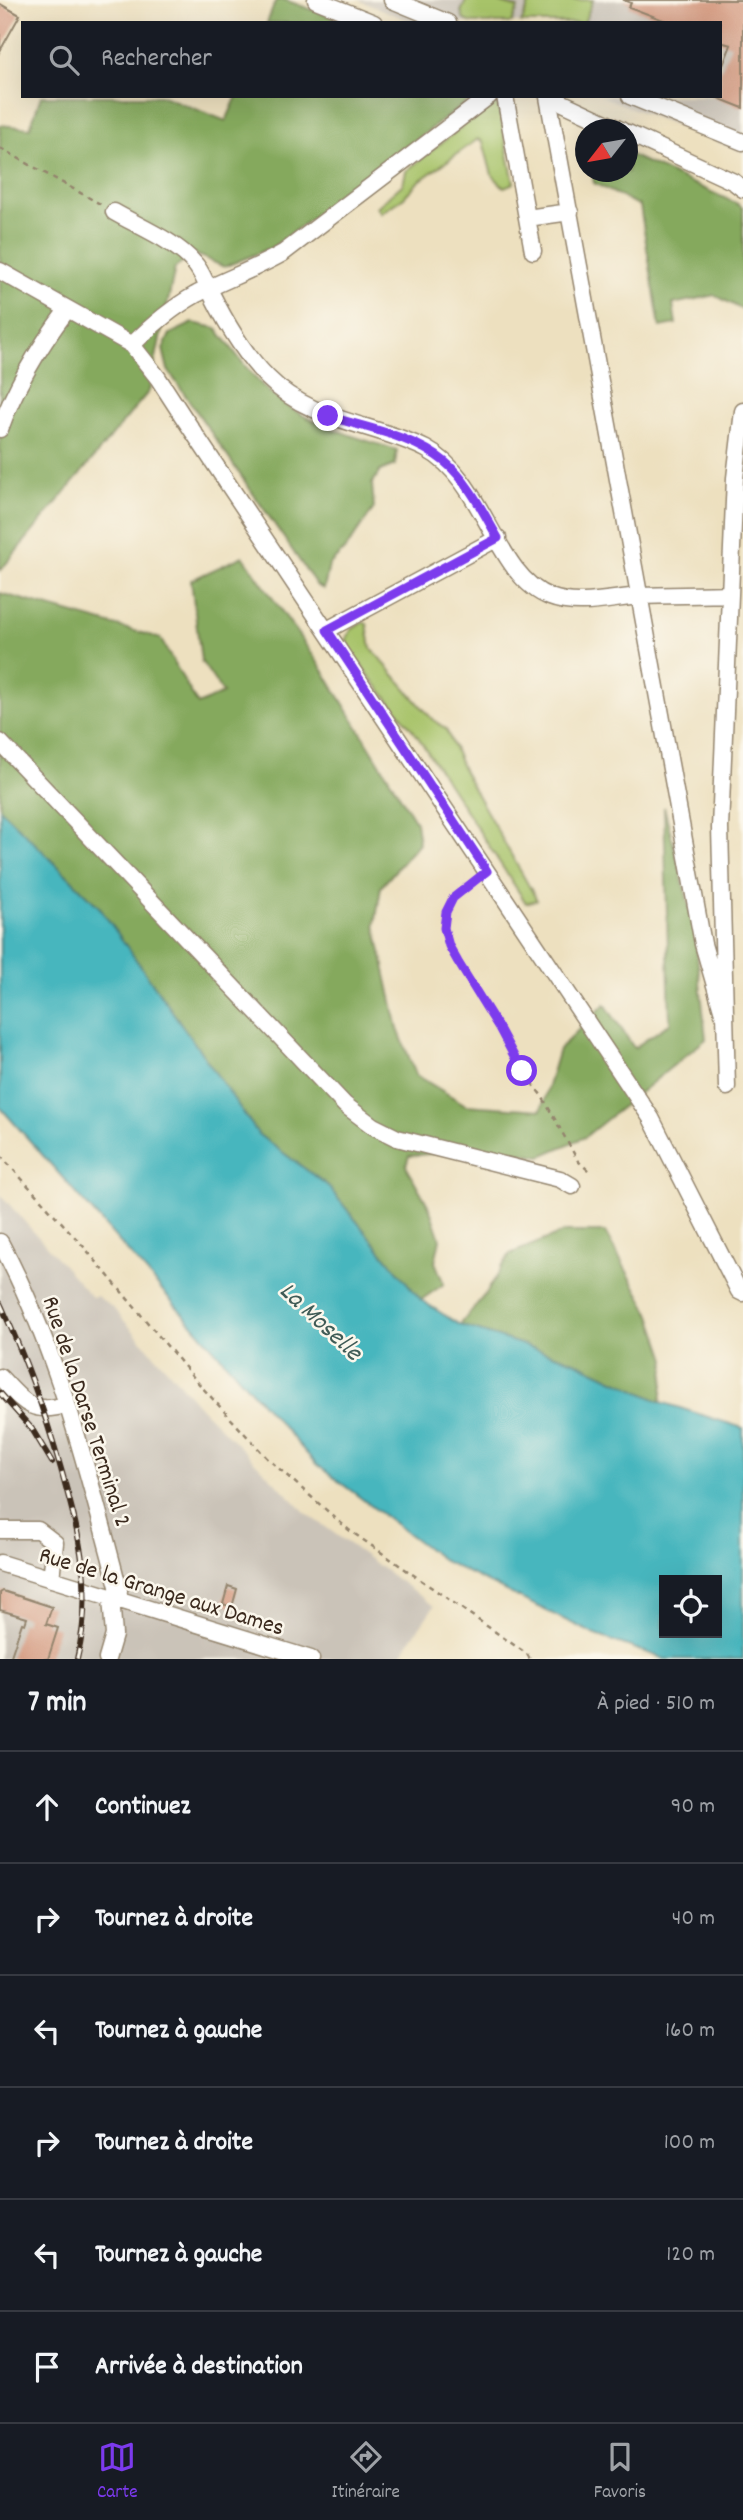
<!DOCTYPE html>
<html lang="fr">
<meta charset="utf-8">
<style>
body{margin:0;font-family:Dekko,sans-serif;background:#242831;color:#f1f3f6}
.controls{position:absolute;right:21px;bottom:21px;display:grid;overflow:hidden;border-radius:0px;box-shadow:0 7px 28px #0002}
.controls button{width:63px;height:63px;display:grid;place-items:center;padding:0;border:0;border-bottom:2px solid #363941;background:#171b24;color:#f1f3f6;font:35px sans-serif}
.compass{position:absolute;left:575px;top:119px;width:63px;height:63px;border-radius:50%;background:#171b24;box-shadow:0 7px 28px #0002;rotate:239deg}
.stop{position:absolute;width:21px;height:21px;margin:-16px;border:5px solid #7c3aed;border-radius:50%;background:#fff}
.stop.end{background:#7c3aed;border-color:#fff;box-shadow:0 2px 7px #0008}
.list{margin:0;padding:0;list-style:none}
h2{display:flex;justify-content:space-between;align-items:center;height:91px;margin:0;padding:0 28px;font-size:30px}
h2 small{font-size:23px;font-weight:400;color:#9ea1a6}
.list li{display:grid;grid-template-columns:46px 1fr auto;gap:21px;align-items:center;box-sizing:border-box;height:112px;padding:0 28px;border-top:2px solid #363941}
.list b{display:block;font-size:26px;white-space:nowrap}
.list em{font-size:23px;font-style:normal;color:#9ea1a6}
.icon{flex:none;width:38px;height:38px;fill:none;stroke:currentColor;stroke-width:2;stroke-linecap:round;stroke-linejoin:round}
.map{position:relative;flex:none;width:743px;height:1659px;overflow:hidden}
.search{position:absolute;background:#171b24;box-shadow:0 7px 28px #0002;left:21px;right:21px;top:21px;height:77px;display:flex;align-items:center;gap:18px;box-sizing:border-box;padding:0 24px;border-radius:0px;color:#9ea1a6;font-size:26px}
.sheet{height:763px;background:#171b24}
nav{display:flex;justify-content:space-around;align-items:center;box-sizing:border-box;height:98px;border-top:2px solid #363941;background:#171b24;font-size:19px;color:#9ea1a6}
nav a{display:grid;justify-items:center;gap:4px}
nav .on{color:#7c3aed}
.map>svg:first-child{display:block}
.industrial{fill:#cac3b8}
.green{fill:#a7c369;stroke:#717644;stroke-width:2}
.forest{fill:#85a95d;stroke:#606a3e;stroke-width:2}
.water{fill:#46b6be;stroke:#40706e;stroke-width:2;fill-rule:evenodd}
.building{fill:#d49a80}
.lines{fill:none;stroke-linecap:round;stroke-linejoin:round}
.minor-casing{stroke:#94856e;stroke-width:19}
.path{stroke:#94856e;stroke-width:2.5;stroke-dasharray:5 5;stroke-linecap:butt}
.minor{stroke:#fff;stroke-width:16}
.rail-casing{stroke:#3b2a1e;stroke-width:6}
.rail{stroke:#fbf7ec;stroke-width:3.5;stroke-dasharray:10;stroke-linecap:butt}
.route{stroke:#7c3aed;stroke-width:9}
.labels{text-anchor:middle;stroke-width:5;stroke-linejoin:round;paint-order:stroke}
.street-label{font-size:24px;fill:#3b2a1e;stroke:#fbf7ec}
.water-label{font-size:26px;font-style:italic;fill:#3f5b56;stroke:#fbf7ec}
</style>
<div class="map">
<svg width="743" height="1659" viewBox="0 0 743 1659">
<rect width="100%" height="100%" fill="#fbf7ec"/>
<filter id="ink" filterUnits="userSpaceOnUse"><feTurbulence type="fractalNoise" baseFrequency=".0143" numOctaves="2"/><feDisplacementMap in="SourceGraphic" scale="14" xChannelSelector="R" yChannelSelector="G"/><feConvolveMatrix kernelMatrix="1 2 1 2 8 2 1 2 1" color-interpolation-filters="sRGB"/></filter>
<filter id="wash" filterUnits="userSpaceOnUse"><feTurbulence type="fractalNoise" baseFrequency=".00686" numOctaves="4" result="noise"/><feDisplacementMap in="SourceGraphic" scale="28" xChannelSelector="R" yChannelSelector="G"/><feGaussianBlur stdDeviation="1.57" result="paint"/><feColorMatrix in="noise" values="0 0 0 0 0 0 0 0 0 0 0 0 0 0 0 0 0 1.4 0 .05"/><feComposite in="paint" operator="in"/></filter>
<g filter="url(#wash)">
<rect width="100%" height="100%" fill="#ede0bf"/>
<!-- industrial -->
<path class="industrial" d="M358,0H743V152L601,96H720V23H415Z
M0,1194L88,1293L92,1297L97,1296L113,1308L202,1409L305,1512L434,1606L398,1659H0Z"/>
<!-- green -->
<path class="green" d="M466,0H491L518,8L512,23H472L464,20L461,12Z
M531,0H593L584,23H521Z
M498,104L514,183L504,187L492,175L483,142L478,139L418,182L404,197L381,213L377,207L403,184L406,171L483,110Z
M363,622L367,624L371,648L432,719L446,729L464,772L537,900L526,903L416,734L355,658L346,640L351,630Z"/>
<!-- forest -->
<path class="forest" d="M276,0H285L349,23H267Z
M41,96H163L226,121L237,96H475L273,247L224,267L195,254L175,268L149,391L0,571V125L30,128Z
M628,154L740,205L743,209V310L715,295L673,304L676,324L660,327L640,206L594,183L592,172H628Z
M193,323L216,328C231,346 244,367 261,384C297,422 349,435 397,450L395,465L380,471L372,484L374,508L347,547L329,565L324,589L317,586L168,370L163,349L170,334Z
M243,556L321,667L416,822L419,843L381,887L375,925L398,1029L416,1075L466,1105L541,1110L559,1049L605,1004L634,1048L670,1023L664,807L694,925L706,1039L585,1137L541,1156L505,1151L464,1150L409,1156L406,1166L429,1207L440,1239L435,1262L444,1284L421,1300L327,1185L259,1135L99,907L0,809V593L160,638L198,705L223,693L201,661L191,580Z
M564,1232H605L651,1315L666,1359L661,1402L574,1361L460,1325L487,1292L510,1254Z"/>
<!-- water -->
<path class="water" d="M0,809L99,907L259,1135L327,1185L421,1300L460,1325L574,1361L661,1402L743,1428V1659H665L596,1635L444,1561L316,1464L0,1107ZM664,1580H717V1633H664Z"/>
<g id="blocks">
<!-- building -->
<path class="building" d="M623,0H743V108L713,96H720V73L731,45L720,42V23H671L629,7L631,3Z
M0,4L20,15L0,51Z
M228,1586L237,1589L232,1607L223,1604Z
M3,1591L52,1607L46,1624L58,1628L48,1659H10L22,1623L25,1624L27,1618L0,1610V1593Z"/>
</g>
</g>
<g filter="url(#ink)">
<use href="#blocks" fill-opacity="0" stroke="#94856e" stroke-width="2"/>
<g class="lines">
<!-- minor casing -->
<g class="minor-casing">
<path id="minor" d="M316,0L374,23
M392,0L448,23
M489,96L283,253C255,269 224,280 195,295C172,308 150,327 132,345L158,378L182,415L651,1118L739,1291L743,1293
M505,96L533,251
M548,96L621,130
M630,96L743,142
M548,97L703,944L723,1013
M628,133L734,182L743,189
M114,212C138,226 177,242 194,263C202,271 206,285 212,295C227,325 245,355 268,378C311,422 374,423 426,449C485,480 495,576 550,597C578,608 612,598 640,596C670,595 700,595 730,594
M527,218L570,212
M0,271L132,345
M0,429C16,384 39,347 67,310
M327,630L498,538
M0,742L345,1105L373,1126L397,1138L560,1179L572,1186
M727,1087L720,828L735,478L743,411
M0,1242C58,1350 88,1472 119,1590L118,1600
M0,1377C23,1401 30,1415 66,1405
M0,1530H38L55,1543L51,1579
M0,1563L311,1659
M107,1659L114,1635L111,1598"/>
</g>
<!-- path -->
<path class="path" d="M0,148L102,205
M476,879L453,898L446,912L444,928L449,946L499,1028L522,1071L542,1096L578,1161L589,1171
M0,1155L84,1247L200,1385L267,1458L349,1530L527,1654L530,1659"/>
<!-- minor -->
<use href="#minor" class="minor"/>
<!-- rail casing -->
<g class="rail-casing">
<path id="rail" d="M0,1303C25,1357 45,1412 61,1469C80,1537 94,1589 77,1659
M0,1393L32,1429L52,1462"/>
</g>
<!-- rail -->
<use href="#rail" class="rail"/>
</g>
</g>
<g class="lines" filter="url(#ink)">
<!-- route -->
<path class="route" d="M328,416C366,428 414,436 445,462C468,481 483,512 498,538L327,630L487,871L453,898L446,912L444,928L449,946L458,962L499,1028L522,1071"/>
</g>
<g class="labels">
<!-- street labels -->
<g class="street-label">
<text transform="translate(88 1411) rotate(72)" y="8">Rue de la Darse Terminal 2</text>
<text transform="translate(162 1590) rotate(17)" y="8">Rue de la Grange aux Dames</text>
</g>
<!-- water labels -->
<g class="water-label">
<text transform="translate(322 1320) rotate(43)" y="9">La Moselle</text>
</g>
</g>
</svg>
<div class="controls">
<button><svg class="icon" aria-label="locate" viewBox="0 0 24 24"><circle cx="12" cy="12" r="6"/><path d="M12 2v4M12 18v4M2 12h4M18 12h4"/></svg></button>
</div>
<svg class="compass" viewBox="-18 -18 36 36"><path d="M0-13l5 13h-10z" fill="#e53935"/><path d="M0 13l5-13h-10z" fill="#9ea1a6"/></svg>
<div class="stop" style="left:522px;top:1071px"></div>
<div class="stop end" style="left:328px;top:416px"></div>
<div class="search"><svg class="icon" aria-label="search" viewBox="0 0 24 24"><circle cx="10" cy="10" r="6"/><path d="M15 15l6 6"/></svg>Rechercher</div>
</div>
<section class="sheet">
<h2>7 min<small>À pied · 510 m</small></h2>
<ul class="list">
<li><svg class="icon" aria-label="ahead" viewBox="0 0 24 24"><path d="M12 20V5M6 11l6-6 6 6"/></svg><div><b>Continuez</b></div><em>90 m</em></li>
<li><svg class="icon" aria-label="right" viewBox="0 0 24 24"><path d="M7 20v-9h11M14 6l5 5-5 5"/></svg><div><b>Tournez à droite</b></div><em>40 m</em></li>
<li><svg class="icon" aria-label="left" viewBox="0 0 24 24"><path d="M17 20v-9H6M10 6l-5 5 5 5"/></svg><div><b>Tournez à gauche</b></div><em>160 m</em></li>
<li><svg class="icon" aria-label="right" viewBox="0 0 24 24"><path d="M7 20v-9h11M14 6l5 5-5 5"/></svg><div><b>Tournez à droite</b></div><em>100 m</em></li>
<li><svg class="icon" aria-label="left" viewBox="0 0 24 24"><path d="M17 20v-9H6M10 6l-5 5 5 5"/></svg><div><b>Tournez à gauche</b></div><em>120 m</em></li>
<li><svg class="icon" aria-label="arrive" viewBox="0 0 24 24"><path d="M6 21V4h12l-3 4 3 4H6"/></svg><div><b>Arrivée à destination</b></div></li>
</ul>
</section>
<nav>
<a class="on"><svg class="icon" aria-label="map" viewBox="0 0 24 24"><path d="M3 6l6-2 6 2 6-2v14l-6 2-6-2-6 2zM9 4v14M15 6v14"/></svg>Carte</a>
<a><svg class="icon" aria-label="directions" viewBox="0 0 24 24"><path d="M12 3l9 9-9 9-9-9zM9 14v-3h6M13 9l2 2-2 2"/></svg>Itinéraire</a>
<a><svg class="icon" aria-label="saved" viewBox="0 0 24 24"><path d="M7 4h10v16l-5-4-5 4z"/></svg>Favoris</a>
</nav>
